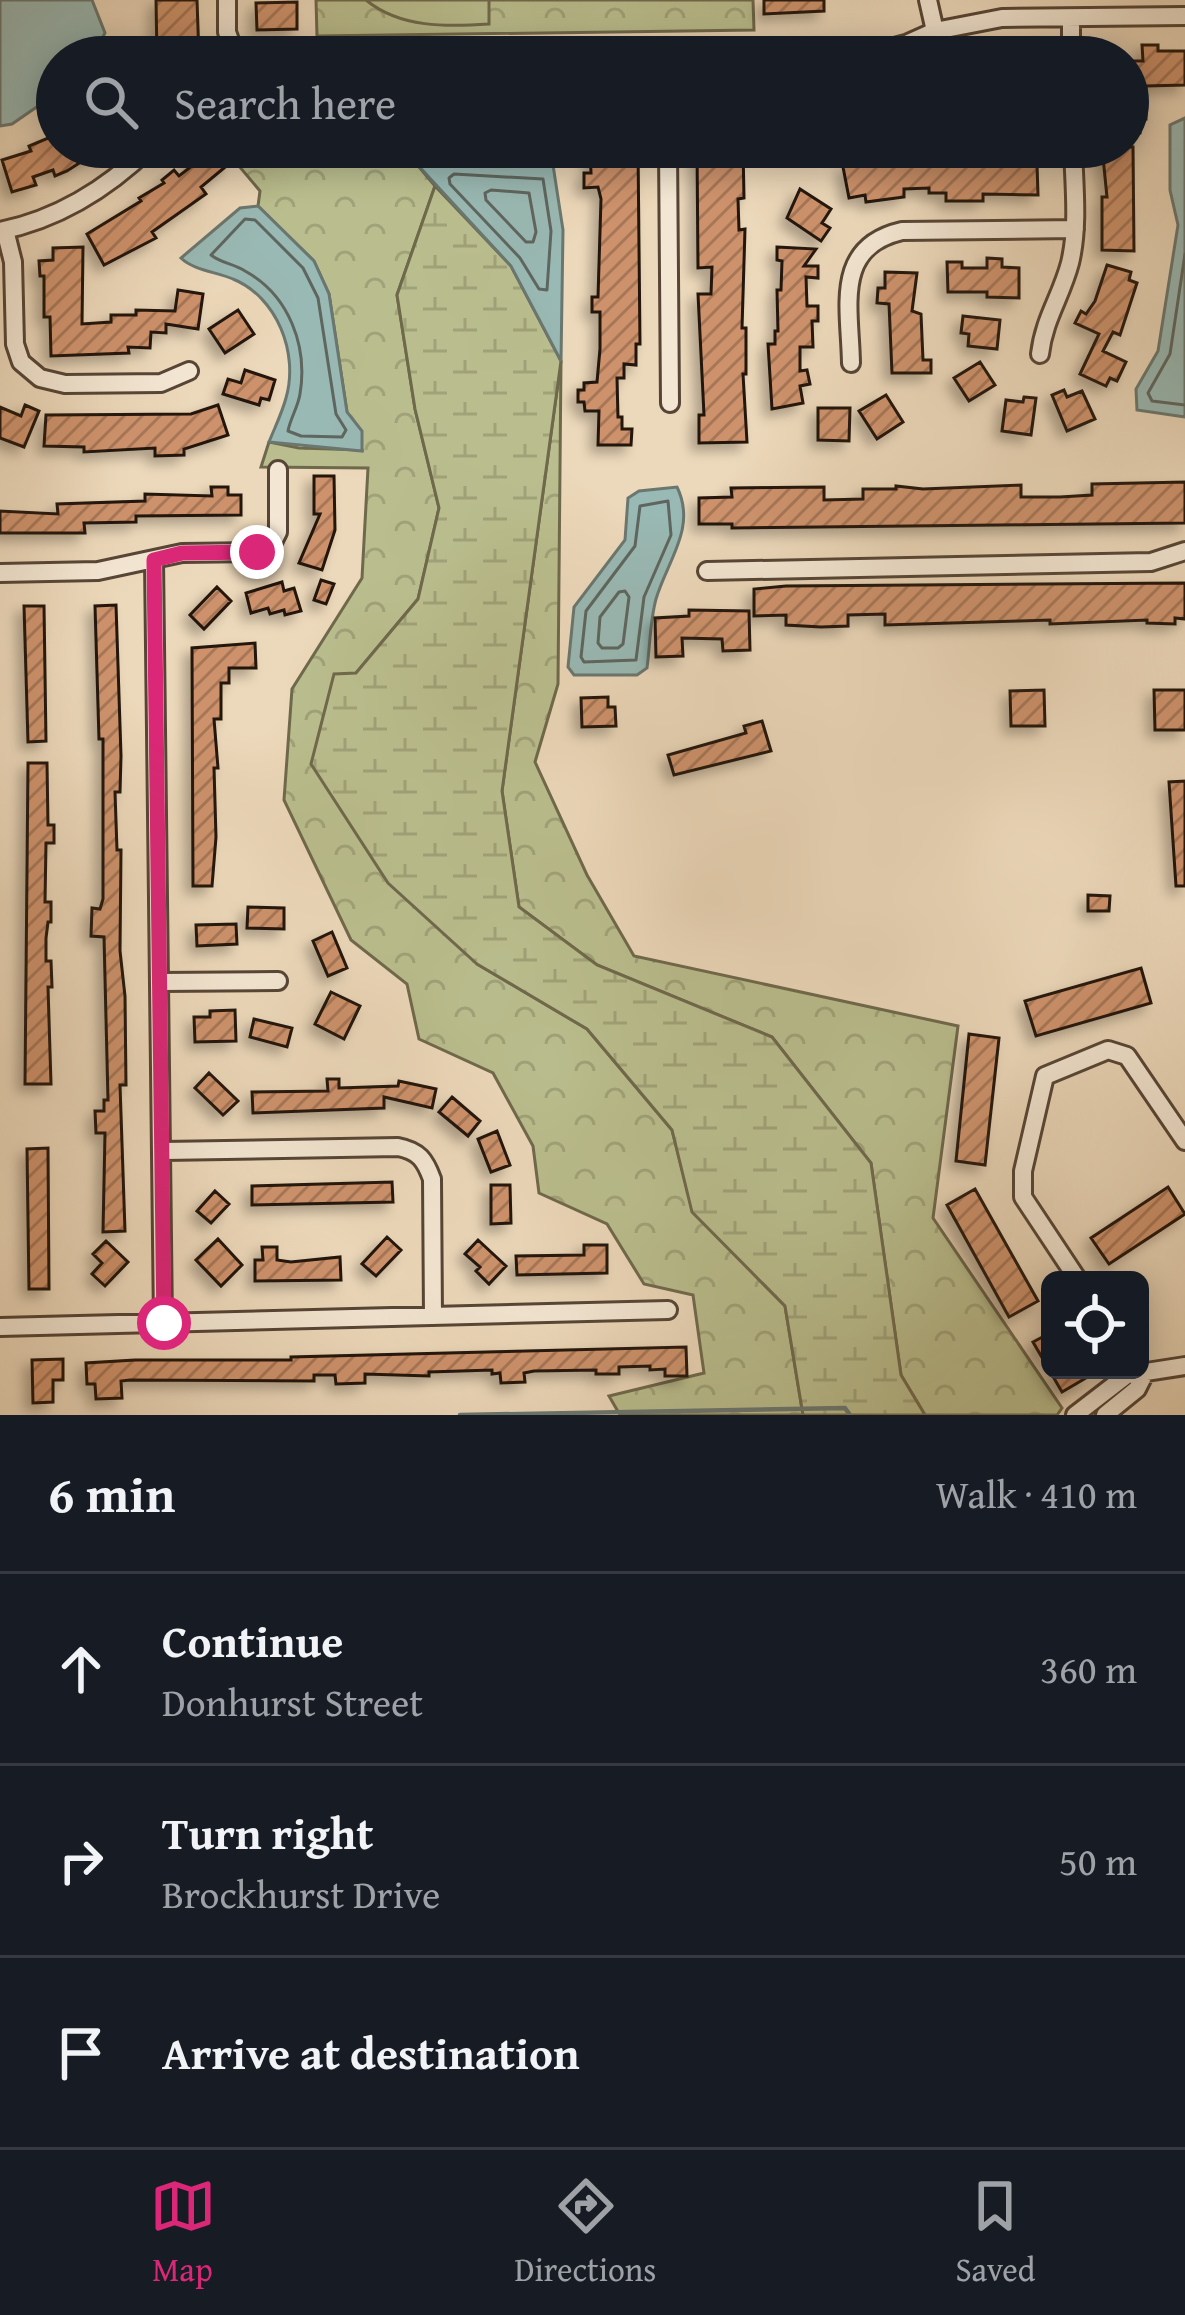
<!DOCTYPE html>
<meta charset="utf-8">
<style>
body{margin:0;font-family:"Gentium Book Plus",serif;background:#242831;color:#f1f3f6}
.controls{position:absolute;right:36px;bottom:36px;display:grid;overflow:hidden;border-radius:18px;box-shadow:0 6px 30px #0003}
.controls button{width:108px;height:108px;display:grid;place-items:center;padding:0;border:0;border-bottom:3px solid #363941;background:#171b24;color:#f1f3f6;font:60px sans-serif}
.stop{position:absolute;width:36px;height:36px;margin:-27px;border:9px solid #db2777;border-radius:50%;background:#fff}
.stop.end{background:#db2777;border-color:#fff;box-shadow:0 3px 12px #0008}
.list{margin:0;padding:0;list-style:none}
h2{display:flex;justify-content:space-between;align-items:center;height:156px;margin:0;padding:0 48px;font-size:51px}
h2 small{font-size:39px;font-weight:400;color:#9ea1a6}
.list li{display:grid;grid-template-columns:78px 1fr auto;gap:36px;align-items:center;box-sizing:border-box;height:192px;padding:0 48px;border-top:3px solid #363941}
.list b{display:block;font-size:45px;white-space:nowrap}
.list p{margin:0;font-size:39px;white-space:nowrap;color:#9ea1a6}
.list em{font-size:39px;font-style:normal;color:#9ea1a6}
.icon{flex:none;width:66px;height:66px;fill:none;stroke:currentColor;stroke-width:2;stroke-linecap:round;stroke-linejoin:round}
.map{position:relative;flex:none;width:1185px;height:1415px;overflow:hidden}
.search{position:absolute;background:#171b24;box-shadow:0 6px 30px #0003;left:36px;right:36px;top:36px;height:132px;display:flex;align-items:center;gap:30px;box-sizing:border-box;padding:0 42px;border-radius:66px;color:#9ea1a6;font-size:45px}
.sheet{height:732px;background:#171b24}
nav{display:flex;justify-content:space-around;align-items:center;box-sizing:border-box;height:168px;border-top:3px solid #363941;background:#171b24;font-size:33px;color:#9ea1a6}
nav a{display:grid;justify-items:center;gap:6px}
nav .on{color:#db2777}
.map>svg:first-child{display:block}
.forest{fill:url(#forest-crowns);stroke:#6f694c;stroke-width:3}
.wetland{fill:url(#wetland-marsh);stroke:#6f694c;stroke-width:3}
.pitch{fill:#babe8e;stroke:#6f694c;stroke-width:3}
.water{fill:#99b9b4;stroke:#6a7770;stroke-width:3}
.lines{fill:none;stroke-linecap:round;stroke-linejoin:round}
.shore{stroke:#5e665f;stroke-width:3}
.stream{stroke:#6a7770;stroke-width:4.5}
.building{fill:url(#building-hatch);stroke:#24140a;stroke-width:3;filter:url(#shadow)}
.minor-casing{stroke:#564536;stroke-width:22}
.minor{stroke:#f3e6d2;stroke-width:16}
.route{stroke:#db2777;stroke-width:15}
</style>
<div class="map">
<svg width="1185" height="1415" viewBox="0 0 1185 1415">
<defs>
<pattern id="forest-crowns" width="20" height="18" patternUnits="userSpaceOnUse" patternTransform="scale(3)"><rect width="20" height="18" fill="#babe8e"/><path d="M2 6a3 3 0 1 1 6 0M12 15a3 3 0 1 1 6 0" fill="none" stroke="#a0a279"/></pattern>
<pattern id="wetland-marsh" width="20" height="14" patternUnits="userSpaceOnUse" patternTransform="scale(3)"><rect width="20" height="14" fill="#babe8e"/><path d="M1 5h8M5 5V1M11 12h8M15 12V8" fill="none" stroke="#a0a279"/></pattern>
<pattern id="building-hatch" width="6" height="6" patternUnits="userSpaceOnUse" patternTransform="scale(3)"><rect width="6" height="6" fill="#cd926c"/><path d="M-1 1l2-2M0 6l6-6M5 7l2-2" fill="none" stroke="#a67657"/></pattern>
<filter id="shadow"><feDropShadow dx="-7" dy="7" stdDeviation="6" flood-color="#0004"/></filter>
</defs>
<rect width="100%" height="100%" fill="#ecd8ba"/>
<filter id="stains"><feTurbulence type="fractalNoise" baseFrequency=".00167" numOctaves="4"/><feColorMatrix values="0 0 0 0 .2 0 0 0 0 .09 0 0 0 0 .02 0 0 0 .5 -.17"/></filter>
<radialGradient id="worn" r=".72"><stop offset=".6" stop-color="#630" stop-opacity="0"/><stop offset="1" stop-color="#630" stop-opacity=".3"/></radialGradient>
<!-- forest -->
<path class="forest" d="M316,0H753L754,30L317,36Z
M223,147H390L414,161L435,186L397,295L415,409L439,508L418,599L356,673L477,964L587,1029L672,1130L693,1212L785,1306L803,1415H620L609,1396L704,1373L693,1295L644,1284L607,1224L539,1193L533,1146L493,1073L419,1039L407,984L351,940L284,800L292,689L362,578L368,468L261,467L269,442L299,448L362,450L347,412L329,294L314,261L258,206L260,191Z
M561,361L558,684L535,762L587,875L634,956L958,1026L933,1218L1062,1408L1057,1415H925L901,1375L871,1163L772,1037L597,965L519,907L502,791Z"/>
<!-- wetland -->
<path class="wetland" d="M435,186L511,266L561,361L502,791L519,907L597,965L772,1037L871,1163L901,1375L925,1415H803L785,1306L692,1212L672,1130L587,1029L477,964L388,883L311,764L334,674L356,673L418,599L439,508L415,409L397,295Z"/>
<!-- pitch -->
<path class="pitch" d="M366,0H489V24C447,27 400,28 366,0Z"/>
<!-- water -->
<path class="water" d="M0,0H92L105,33L92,57H57V93L12,124L0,126Z
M1185,118V417L1137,410L1136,389L1158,351L1178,225L1170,190V125Z
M414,161L553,165L563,230L561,361L511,266Z
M258,206L314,261L329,294L347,412L362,431V451L269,442C275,427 282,413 286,398C299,353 277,297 233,279C217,272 193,270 181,258L240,208Z
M677,487C697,528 667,561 656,599C650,621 650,646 647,668L637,675H574L568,667L574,607L625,540L628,498L639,491Z"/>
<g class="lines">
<!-- shore -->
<path class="shore" d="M454,174L543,179L551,231L547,290L539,289L520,258L450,184L449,178Z
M491,190L529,193L536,232L533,242H526L486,200L485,193Z
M245,219L255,220L303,268L318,298L336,414L346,430L342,437L301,436L288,431C290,419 298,407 300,394C308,346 289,295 245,271C234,264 221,263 211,255Z
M1185,254L1170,354L1148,393L1152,401L1185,405
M668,501L671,535L644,597L636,660L584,662L581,657L586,611L635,546L640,506Z
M619,592L625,591L629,597L623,644L618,648H602L598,643L600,617Z"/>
<!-- stream -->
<path class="stream" d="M460,1415L845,1408L850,1415"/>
</g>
<!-- building -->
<path class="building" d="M156,0H197L199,57H157Z
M764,0H824V11L764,14Z
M297,2V29L257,30L256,3Z
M1142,45H1158V51H1185V85L1146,86V119H1139L1140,133L1128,134V61H1143Z
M53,136L57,147H104L67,171L55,176L53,170L33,177L36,185L12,192L2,160L31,151L29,146Z
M195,147H217L230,163L201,187L206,194L152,232L156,238L104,265L87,234L141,201L139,198L164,183L162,180L174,170L179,176L197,162L189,152Z
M590,147H638L640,344H636V365L624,364V378H617L618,417H622V429H632L631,445H598L599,411H585L584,402H578V390H584V383L597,382L600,349V312H592V297H598L601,199L598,187L584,188V173H591Z
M697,147H743L744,198L738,199L739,230L745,229L742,328H746V374H743L747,442L699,443V415H704L698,294H711L712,267L698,268Z
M1102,147H1133L1134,251L1102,250V197H1107Z
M919,159V164H1037L1038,195L983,194V201H946V193H929V188L904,189V197L866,202L865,195L849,198L843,167L876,160Z
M800,189L831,209L822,223L830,228L821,241L787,218Z
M83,247L82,324L111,322V315H136V310L175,311L178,290L203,294L198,329L166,324V333L151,332L150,348L128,347L129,353L51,356L50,317H44V276H40L39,261L53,260V248Z
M777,247L816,249L804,266H818V278L806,277L807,306H818V321H812L813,347H800V371L807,370L810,384L800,386L803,403L772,409L768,344H775V331H778L777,290H781L782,261L777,260Z
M987,258L1002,259V267L1019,268V298L987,297V292H948L947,262H962V268H987Z
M1107,265L1131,272L1129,280L1137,283L1120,335L1113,332L1103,351L1126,362L1117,381L1110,378L1106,386L1080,374L1099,334L1075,323L1081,311L1086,314L1095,301Z
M885,272L917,273L912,311L921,314L923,360H931V373H892L889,304L877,303L878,288H885Z
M238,310L254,334L225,353L209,329Z
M963,316L1000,320L997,349L968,346L969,334L961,333Z
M980,362L995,385L969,401L954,378Z
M245,370L275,380L269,400L261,398L259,405L223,394L228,379L241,383Z
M1064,390L1067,397L1082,391L1095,419L1067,431L1052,395Z
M886,395L903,422L877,439L859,411Z
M1024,397L1036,398L1031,435L1002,431L1006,400L1023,402Z
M25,405L39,411L24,447L0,438V407L21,416Z
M218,405L228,435L184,449V455L155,456V448L84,452V447L44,446L46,415L191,414Z
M818,408H850L849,441L818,440Z
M314,476H334L335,530L322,570L299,563L320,514H314Z
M1185,482V523L732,528V524H699V498L732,497L731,488L824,487V500L863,499V489H896V486L923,489L1021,485V497H1060L1092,495V484Z
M211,487H228V495H241V515L136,516V522L84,523L85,533H0V511L58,514L57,504L145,501V494L212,496Z
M321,580L334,584L326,604L314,600Z
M282,582L284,591L294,588L301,611L285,615L284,610L270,614L268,608L251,613L246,593Z
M1185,583V619L1175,618V624L1147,623V620L1050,624V620L885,625V614L848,615V626L821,627L786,625V615L754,616V589L786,586Z
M217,587L231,601L204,629L190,615Z
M116,605L121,756L120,792H115L117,850H121L120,951L125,996L126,1085H120L125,1231L103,1232L105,1133H96L95,1111H104V1100H108L104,937L91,936L92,908L100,909L103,899V739H99L95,606Z
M24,606H44L46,741L28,742Z
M689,610L749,611L750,650L723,651L722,639L682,638L683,656L656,657L655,618L689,616Z
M255,643L256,668H229V683H221V719H214L218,768H214L216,837L212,886H193L192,648Z
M1044,690L1045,726H1011L1010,691Z
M1154,690H1185V730H1155Z
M608,697V707H615L616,726L582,727L581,698Z
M762,721L771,751L674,775L668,755L746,733L744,726Z
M28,763H47L48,825H54V843H46L45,902H51V922H48L46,938V961H51L52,987H48L51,1084H25Z
M1185,781V886H1176L1169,782Z
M1088,895L1110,896L1109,911H1088Z
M248,907L284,908V929L247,928Z
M236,924L237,944L197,946L196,925Z
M332,932L347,968L328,976L313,941Z
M1141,968L1151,1003L1036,1036L1025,1001Z
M331,992L360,1006L344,1039L315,1024Z
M235,1010L236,1041L195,1042L194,1017H210V1011Z
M254,1019L292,1028L287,1047L250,1037Z
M969,1034L999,1038L985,1165L956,1161Z
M209,1073L238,1101L223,1115L195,1088Z
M327,1079H339V1088L398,1086L399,1081L436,1089L432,1108L384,1097V1108L253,1113L252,1092L328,1091Z
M452,1097L480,1121L468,1136L439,1112Z
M497,1131L510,1165L491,1172L478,1139Z
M48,1148L49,1289H29L27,1149Z
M392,1182L393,1202L252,1205V1186Z
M491,1185H510L511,1223L491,1224Z
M1168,1187L1185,1214L1109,1264L1091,1238Z
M975,1189L1038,1301L1009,1317L947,1205Z
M215,1191L229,1204L211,1223L197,1211Z
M387,1237L401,1250L376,1276L362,1264Z
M218,1239L242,1265L221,1286L196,1260Z
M478,1240L506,1266L489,1284L476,1271L480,1267L465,1254Z
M106,1241L128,1262L105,1286L92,1274L102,1263L93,1254Z
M584,1245H607V1273L517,1275L516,1256L584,1255Z
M262,1247H277V1260L291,1262L340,1257L341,1280L255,1281V1260H263Z
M1050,1333V1370H1082L1086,1378L1062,1392L1033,1342Z
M686,1347L687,1376H665V1369L650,1370V1366L619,1367V1374H596V1370L534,1371L524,1373L525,1382L501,1383L500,1373L492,1374V1370L429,1372V1376L365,1374V1383L336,1384L335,1375H314V1381L130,1380L121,1381L122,1398L96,1399L95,1384H87L86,1363L135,1360H291V1357Z
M63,1359V1380H53V1402L33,1403L32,1360Z"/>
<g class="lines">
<!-- minor casing -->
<g class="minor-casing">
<path id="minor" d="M227,0V32L236,57
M928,0L935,31
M1071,18V57
M296,57L318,53L667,48L759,56L868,54L906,44L935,31L1002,18L1185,16
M668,147L670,403
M5,230L13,262L15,344L21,362L40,378L65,384L161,383L189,371
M0,231C59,219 107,189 150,147
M1040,354C1044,319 1061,297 1070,263C1079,226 1074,185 1073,147
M851,363C850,307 833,247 902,231L1075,229
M154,560L163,1323
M707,571L1151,562L1185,551
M0,573L98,571L182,553L257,552L272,544L278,532V470
M161,982L278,981
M164,1151L398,1147C419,1151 425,1160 432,1179L433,1316
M1078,1280L1023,1197V1171L1045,1076L1108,1050L1127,1056L1185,1141
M0,1327L668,1310
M1075,1415L1127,1375L1185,1366
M1105,1415L1137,1389L1144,1375"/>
</g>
<!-- minor -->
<use href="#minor" class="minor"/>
</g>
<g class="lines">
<!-- route -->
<path class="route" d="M164,1323L154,560L182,553L257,552"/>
</g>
<rect width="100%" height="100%" filter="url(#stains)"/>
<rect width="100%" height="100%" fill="url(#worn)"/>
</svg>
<div class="controls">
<button><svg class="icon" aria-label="locate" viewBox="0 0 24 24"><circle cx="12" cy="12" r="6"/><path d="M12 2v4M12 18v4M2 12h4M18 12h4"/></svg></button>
</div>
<div class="stop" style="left:164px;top:1323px"></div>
<div class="stop end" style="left:257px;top:552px"></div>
<div class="search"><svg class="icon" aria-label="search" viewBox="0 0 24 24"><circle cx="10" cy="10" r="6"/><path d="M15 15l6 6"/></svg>Search here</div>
</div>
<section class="sheet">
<h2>6 min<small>Walk · 410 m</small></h2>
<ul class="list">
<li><svg class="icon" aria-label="ahead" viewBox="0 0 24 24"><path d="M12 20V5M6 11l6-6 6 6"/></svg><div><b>Continue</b><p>Donhurst Street</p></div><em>360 m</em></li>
<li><svg class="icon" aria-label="right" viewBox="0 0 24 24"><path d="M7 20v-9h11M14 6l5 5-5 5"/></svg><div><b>Turn right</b><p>Brockhurst Drive</p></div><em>50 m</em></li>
<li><svg class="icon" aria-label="arrive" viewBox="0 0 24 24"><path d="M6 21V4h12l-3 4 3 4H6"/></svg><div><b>Arrive at destination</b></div></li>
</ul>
</section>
<nav>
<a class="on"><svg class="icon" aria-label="map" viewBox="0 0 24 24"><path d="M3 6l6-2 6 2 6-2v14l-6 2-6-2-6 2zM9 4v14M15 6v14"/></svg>Map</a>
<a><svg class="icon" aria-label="directions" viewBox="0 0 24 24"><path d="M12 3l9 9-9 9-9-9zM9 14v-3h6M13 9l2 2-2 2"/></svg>Directions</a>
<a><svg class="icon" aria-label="saved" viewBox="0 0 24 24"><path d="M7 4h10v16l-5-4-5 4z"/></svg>Saved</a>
</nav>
